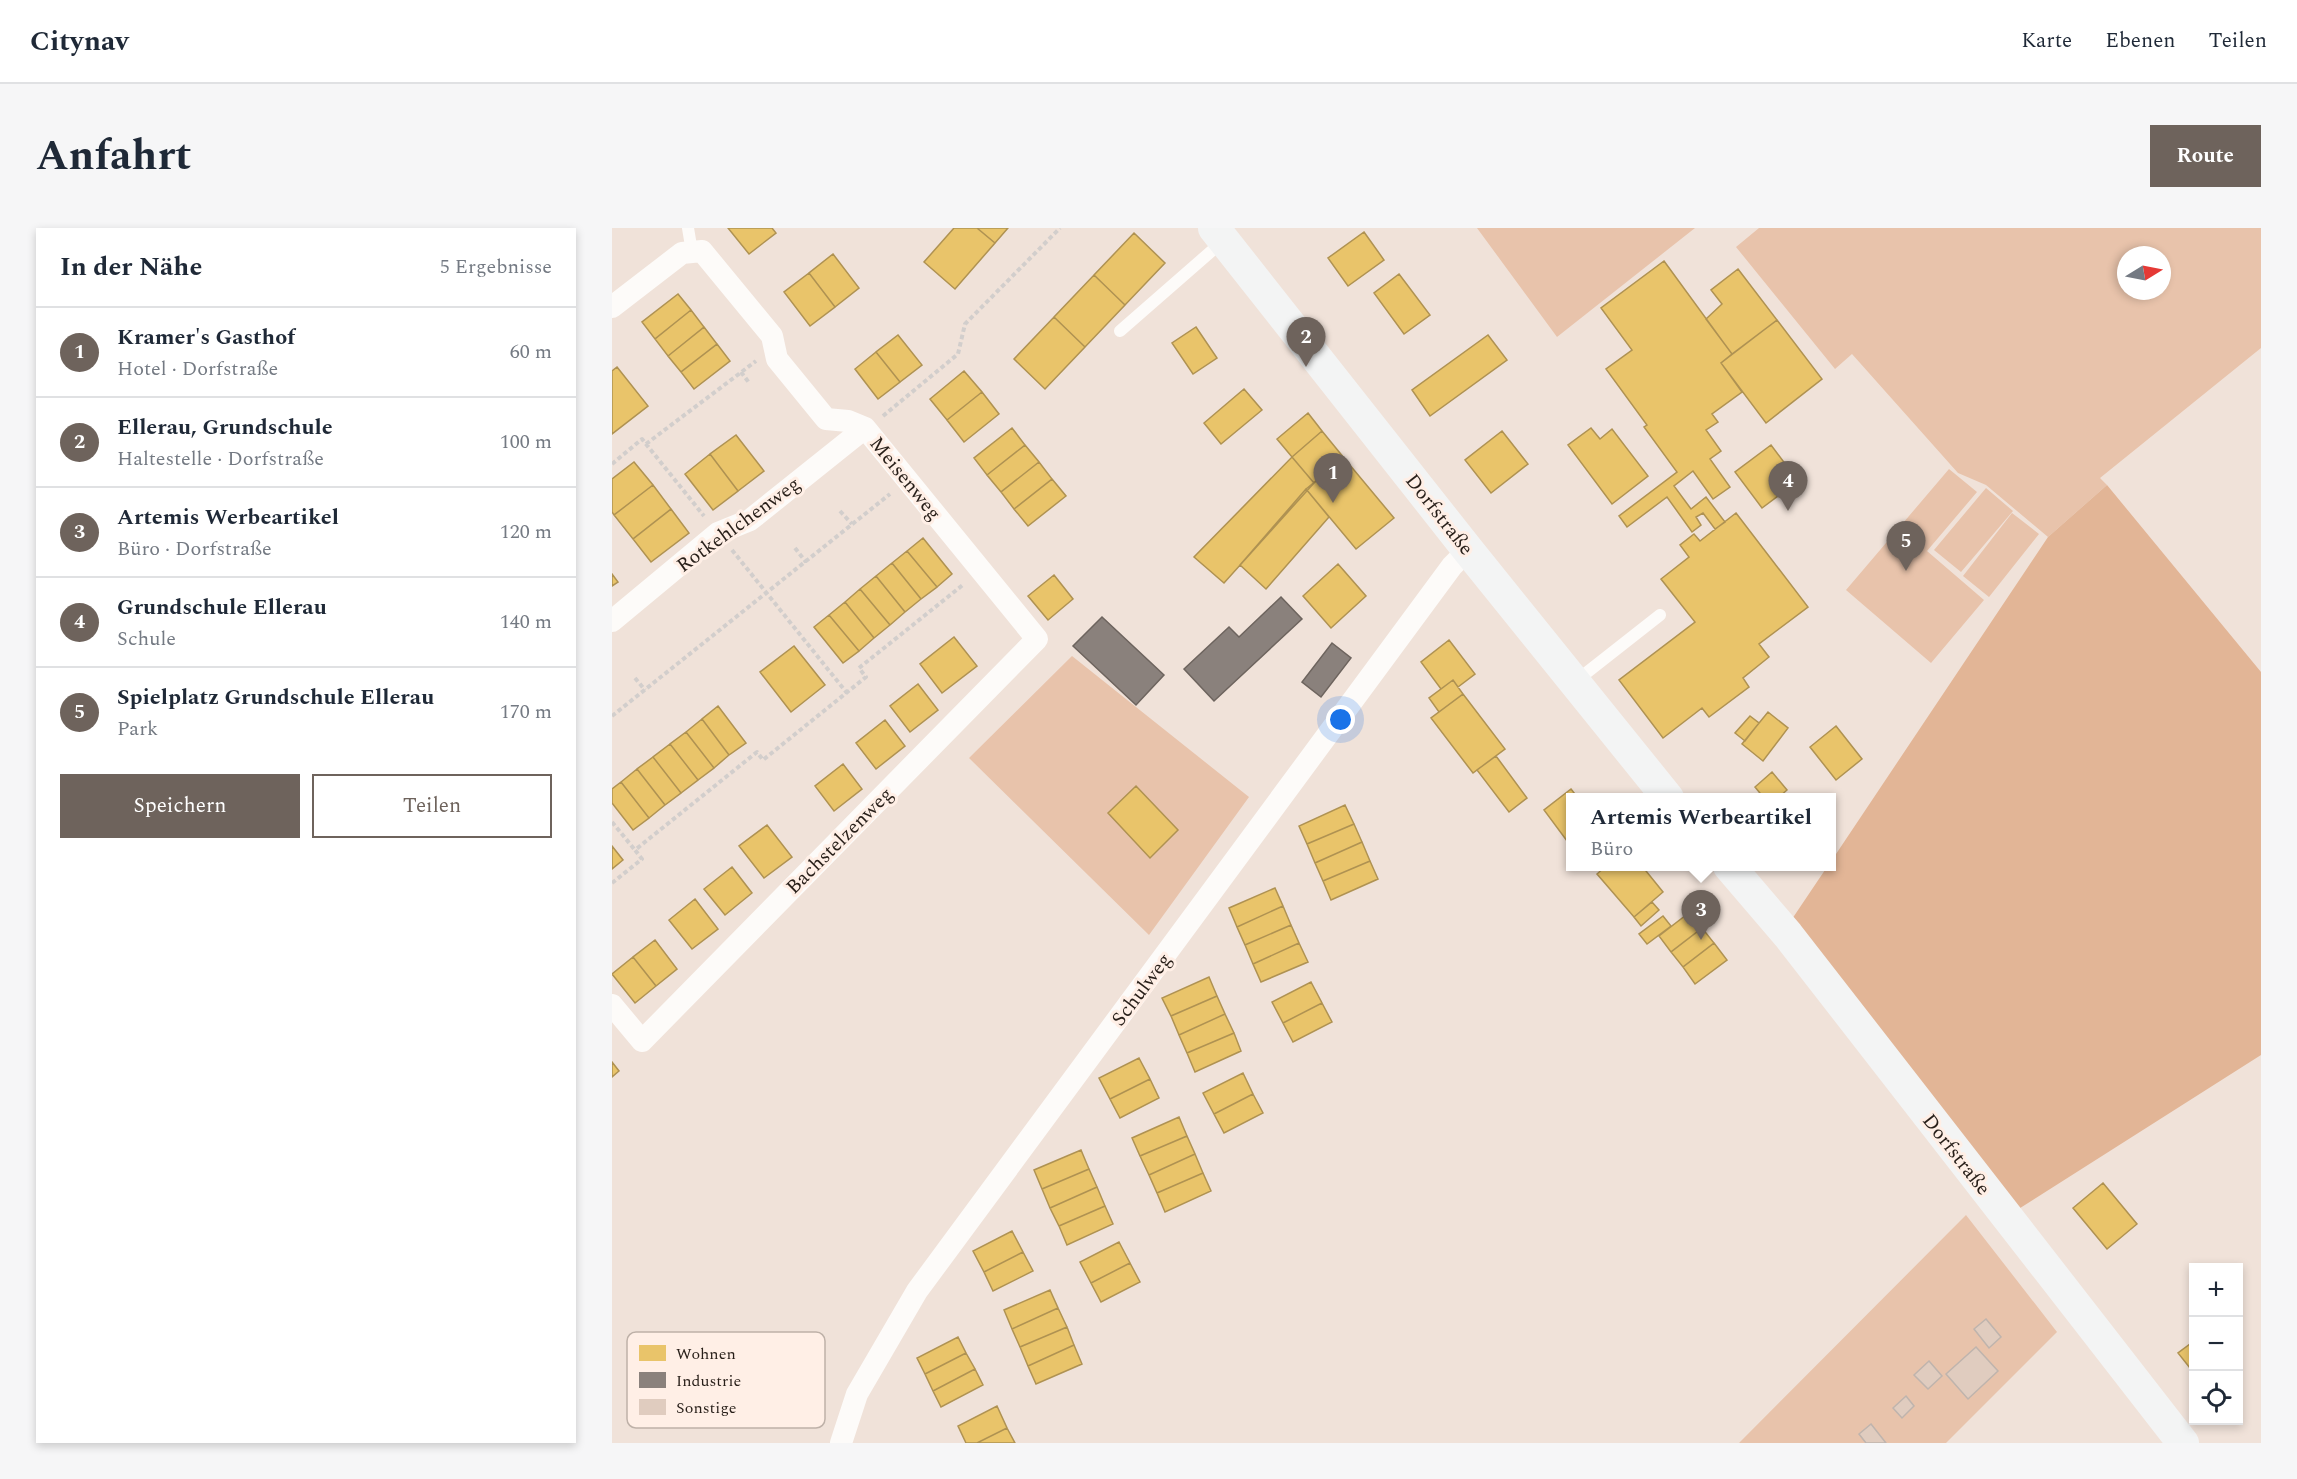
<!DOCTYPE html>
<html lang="de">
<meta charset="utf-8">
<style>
body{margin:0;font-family:Spectral,serif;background:#f6f6f7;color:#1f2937}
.controls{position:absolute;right:18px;bottom:18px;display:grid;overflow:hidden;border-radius:0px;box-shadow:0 3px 9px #0003}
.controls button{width:54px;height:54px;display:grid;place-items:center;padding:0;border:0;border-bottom:2px solid #e0e1e3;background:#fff;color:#1f2937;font:30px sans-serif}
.compass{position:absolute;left:1505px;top:18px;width:54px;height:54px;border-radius:50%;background:#fff;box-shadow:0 3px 9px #0003;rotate:80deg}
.you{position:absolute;left:729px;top:492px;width:21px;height:21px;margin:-15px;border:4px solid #fff;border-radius:50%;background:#1a73e8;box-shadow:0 0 0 9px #1a73e833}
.badge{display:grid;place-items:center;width:39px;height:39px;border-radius:50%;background:#6e635c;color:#fff;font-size:20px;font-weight:700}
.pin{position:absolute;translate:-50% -50px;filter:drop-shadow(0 2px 3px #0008)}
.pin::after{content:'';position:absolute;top:32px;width:21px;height:18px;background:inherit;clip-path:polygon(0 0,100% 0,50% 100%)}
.popup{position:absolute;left:954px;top:565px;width:270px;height:78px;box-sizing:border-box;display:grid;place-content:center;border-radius:0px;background:#fff;filter:drop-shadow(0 2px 4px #0005);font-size:20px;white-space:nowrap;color:#747a83}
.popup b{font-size:22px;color:#1f2937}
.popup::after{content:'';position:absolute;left:50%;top:100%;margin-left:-12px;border:12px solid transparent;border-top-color:#fff}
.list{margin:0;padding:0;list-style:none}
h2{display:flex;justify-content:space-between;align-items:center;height:78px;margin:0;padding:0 24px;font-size:26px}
h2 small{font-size:20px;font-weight:400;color:#747a83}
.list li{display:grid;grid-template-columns:39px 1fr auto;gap:18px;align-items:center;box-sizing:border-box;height:90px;padding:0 24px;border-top:2px solid #e0e1e3}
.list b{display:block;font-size:22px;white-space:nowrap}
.list p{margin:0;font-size:20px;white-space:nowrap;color:#747a83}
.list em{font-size:20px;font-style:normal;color:#747a83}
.actions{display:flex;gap:12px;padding:18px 24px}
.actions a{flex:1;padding:14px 0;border:2px solid #6e635c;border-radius:0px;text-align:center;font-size:21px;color:#6e635c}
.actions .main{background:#6e635c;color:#fff}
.icon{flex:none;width:33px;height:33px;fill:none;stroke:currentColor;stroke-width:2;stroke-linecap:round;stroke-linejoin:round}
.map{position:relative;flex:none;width:1649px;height:1215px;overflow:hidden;border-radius:0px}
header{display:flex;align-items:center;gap:36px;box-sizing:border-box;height:84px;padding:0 30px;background:#fff;border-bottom:2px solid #e0e1e3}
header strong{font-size:28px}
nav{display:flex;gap:33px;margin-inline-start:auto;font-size:21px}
.intro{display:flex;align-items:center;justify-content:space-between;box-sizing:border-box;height:144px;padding:0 36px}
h1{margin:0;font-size:42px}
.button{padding:15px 27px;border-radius:0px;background:#6e635c;color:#fff;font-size:21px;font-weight:700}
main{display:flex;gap:36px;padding:0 36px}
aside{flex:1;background:#fff;border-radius:0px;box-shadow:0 3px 9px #0003}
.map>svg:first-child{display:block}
.green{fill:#e8c3ab;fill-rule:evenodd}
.forest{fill:#e2b596}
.homes{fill:#e9c46a;stroke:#af9252;stroke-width:1.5}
.industry{fill:#8a817c;stroke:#6d645e;stroke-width:1.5}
.building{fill:#e0ccbf;stroke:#bfb4ad;stroke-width:1.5}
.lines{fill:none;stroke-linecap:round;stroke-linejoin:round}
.path{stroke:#d2cecc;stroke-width:4;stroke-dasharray:4.5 3;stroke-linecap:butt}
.lane{stroke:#fdfbf9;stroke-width:12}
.street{stroke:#fdfbf9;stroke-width:22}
.secondary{stroke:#f3f4f4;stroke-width:32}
.labels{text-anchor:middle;stroke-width:6;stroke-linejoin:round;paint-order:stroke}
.street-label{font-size:20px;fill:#281f19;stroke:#ffefe6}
.key{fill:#ffefe6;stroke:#beb1a8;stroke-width:1.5}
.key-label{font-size:16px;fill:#281f19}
</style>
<header>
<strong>Citynav</strong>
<nav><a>Karte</a><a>Ebenen</a><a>Teilen</a></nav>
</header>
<div class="intro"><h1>Anfahrt</h1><a class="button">Route</a></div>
<main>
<aside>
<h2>In der Nähe<small>5 Ergebnisse</small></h2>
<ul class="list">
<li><span class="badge">1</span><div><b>Kramer's Gasthof</b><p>Hotel · Dorfstraße</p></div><em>60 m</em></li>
<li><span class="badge">2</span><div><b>Ellerau, Grundschule</b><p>Haltestelle · Dorfstraße</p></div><em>100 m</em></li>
<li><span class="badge">3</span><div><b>Artemis Werbeartikel</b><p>Büro · Dorfstraße</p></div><em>120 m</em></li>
<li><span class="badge">4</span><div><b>Grundschule Ellerau</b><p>Schule</p></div><em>140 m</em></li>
<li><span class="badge">5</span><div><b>Spielplatz Grundschule Ellerau</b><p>Park</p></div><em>170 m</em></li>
</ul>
<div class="actions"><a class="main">Speichern</a><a>Teilen</a></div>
</aside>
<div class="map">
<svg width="1649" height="1215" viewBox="0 0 1649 1215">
<rect width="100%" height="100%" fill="#f0e2d9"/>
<!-- green -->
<path class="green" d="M865,0H1083L945,109Z
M1147,0H1649V120L1488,250L1495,257L1436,309L1374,257L1346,245L1240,126L1223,141L1124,19ZM1514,27H1550V63H1514Z
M1337,241L1365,264L1315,323L1372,372L1319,435L1234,362Z
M1374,260L1401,283L1349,344L1322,322Z
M1400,285L1427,306L1377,369L1351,348Z
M460,428L637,569L537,707L357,530Z
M1354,987L1445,1104L1334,1215H1127Z"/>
<!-- forest -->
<path class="forest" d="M1495,257L1649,444V827L1405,982L1178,694L1215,639L1220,638V632L1436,309Z"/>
<!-- homes -->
<path class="homes" d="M116,0H160L164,5L137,26Z
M342,0H365L383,15L343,61L312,34Z
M365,0H396L383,15Z
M752,4L772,32L736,58L716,30Z
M522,5L553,35L513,77L482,47Z
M221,26L247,60L223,79L197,45Z
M1052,33L1120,126L1109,135L1130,164L1100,186L1106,194L1094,202L1109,223L1098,231L1118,259L1101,271L1081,243L1062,258L1079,281L1094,269L1113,294L1103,301L1091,285L1084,289L1089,297L1080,304L1055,269L1015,299L1007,288L1065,244L1032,199L1035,197L994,141L1020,122L989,80Z
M1126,41L1165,92L1120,126L1094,91L1110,76L1099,62Z
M197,45L223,79L198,98L172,64Z
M787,46L818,87L792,106L762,65Z
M482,47L513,77L473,119L442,89Z
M66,66L79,82L43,111L30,94Z
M79,82L92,99L56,128L43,111Z
M442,89L473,119L433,161L402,131Z
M1165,92L1210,151L1154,195L1109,135Z
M92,99L105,116L69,144L56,128Z
M584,99L605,130L581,146L560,115Z
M286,107L310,137L288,154L264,124Z
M876,107L895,132L818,188L800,162Z
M105,116L118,133L82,161L69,144Z
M264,124L288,154L266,171L243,141Z
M5,139L36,178L0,206V143Z
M352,143L370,164L335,192L318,171Z
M632,161L650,182L609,216L592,195Z
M370,164L387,186L352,214L335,192Z
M696,185L710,203L680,229L665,211Z
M400,200L413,217L375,247L362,230Z
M979,200L988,211L1000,201L1036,248L1000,276L956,217Z
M710,203L732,230L702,255L680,229Z
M890,203L916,236L879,265L853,232Z
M124,207L152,243L126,263L98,226Z
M413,217L427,234L389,264L375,247Z
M1159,217L1186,253L1150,280L1123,244Z
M98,226L126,263L101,282L73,246Z
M680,229L702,255L612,355L582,329Z
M732,230L782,290L744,321L694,261Z
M22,234L41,257L2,287L0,284V251Z
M427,234L440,251L402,281L389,264Z
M440,251L454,268L416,298L402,281Z
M41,257L59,281L21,311L2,287Z
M694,261L717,289L654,361L628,337Z
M59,281L77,305L39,334L21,311Z
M1124,285L1196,379L1147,416L1157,429L1131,450L1137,459L1097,489L1090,480L1051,510L1007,452L1083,394L1049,351L1077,329L1068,317L1082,306L1088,313Z
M311,310L340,346L325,359L295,323Z
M295,323L325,359L309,371L280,335Z
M280,335L309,371L293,384L264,348Z
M726,336L754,368L719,400L691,368Z
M0,346L6,354L0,358Z
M442,347L461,371L436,392L416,368Z
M264,348L293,384L278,397L248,361Z
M248,361L278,397L262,410L233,374Z
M233,374L262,410L247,423L217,387Z
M217,387L247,423L231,435L202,399Z
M342,409L365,438L330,465L308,436Z
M837,412L863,446L846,459L841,452L829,461L809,434Z
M182,418L213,457L179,484L148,444Z
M841,452L851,466L827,484L817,470Z
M306,456L326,482L298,504L278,478Z
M851,466L893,521L861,545L819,490Z
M106,478L134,515L117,527L90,491Z
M1156,484L1176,500L1151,533L1130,516Z
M1138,488L1147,495L1133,513L1123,505Z
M90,491L117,527L102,540L74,504Z
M273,492L293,518L264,541L244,515Z
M1224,498L1250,531L1224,552L1198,519Z
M74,504L102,540L86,552L58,516Z
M58,516L86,552L69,565L41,529Z
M884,528L915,570L897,584L865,542Z
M41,529L69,565L53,577L25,541Z
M231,536L250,561L222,583L203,558Z
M25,541L53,577L37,590L9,554Z
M1160,544L1175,562L1166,570H1152L1143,559Z
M9,554L37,590L21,602L0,575V561Z
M524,558L566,602L538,630L496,585Z
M959,561L966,570H958V617L932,582Z
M733,577L742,596L695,616L687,598Z
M742,596L750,614L703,635L695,616Z
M155,597L180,629L152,650L127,618Z
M750,614L758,633L711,653L703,635Z
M0,618L11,632L0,641Z
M758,633L766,651L719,672L711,653Z
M994,638H1030L1051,664L1022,689L985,646Z
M120,639L140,665L113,687L92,661Z
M663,660L671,678L625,699L617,680Z
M83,671L106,701L80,721L57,692Z
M1040,674L1047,682L1029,698L1022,689Z
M671,678L679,697L633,717L625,699Z
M1078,684L1090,700L1059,724L1047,708Z
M1051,688L1059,698L1035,716L1027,706Z
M679,697L687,715L641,736L633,717Z
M1090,700L1102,715L1071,739L1059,724Z
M43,712L65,741L44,758L21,729Z
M687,715L696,734L649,754L641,736Z
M1102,715L1115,732L1083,756L1071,739Z
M21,729L44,758L23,775L0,746Z
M597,749L605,768L559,788L550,770Z
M699,754L710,775L671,795L660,774Z
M605,768L613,786L567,807L559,788Z
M710,775L720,794L681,814L671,795Z
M613,786L622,805L575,825L567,807Z
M622,805L629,823L583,844L575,825Z
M527,830L538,851L498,871L487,850Z
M0,834L7,843L0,849Z
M631,845L641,866L602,886L591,865Z
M538,851L547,870L508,890L498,871Z
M641,866L651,885L612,905L602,886Z
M567,889L575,908L528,928L520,910Z
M575,908L583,926L537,947L528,928Z
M469,922L477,941L430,961L422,942Z
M583,926L591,945L545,965L537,947Z
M477,941L485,959L438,980L430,961Z
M591,945L599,963L553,984L545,965Z
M1491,955L1525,996L1495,1021L1461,980Z
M485,959L493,978L447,998L438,980Z
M493,978L501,996L455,1017L447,998Z
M400,1003L411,1024L372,1044L361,1023Z
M507,1014L518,1035L479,1055L468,1034Z
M411,1024L421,1043L381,1063L372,1044Z
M518,1035L528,1054L489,1074L479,1055Z
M438,1062L446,1080L400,1101L392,1082Z
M446,1080L455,1099L408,1119L400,1101Z
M455,1099L462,1117L416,1138L408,1119Z
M346,1109L354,1125L313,1146L305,1130Z
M1582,1113V1145L1566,1125Z
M462,1117L470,1136L424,1156L416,1138Z
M354,1125L363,1141L321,1163L313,1146Z
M363,1141L371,1157L329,1179L321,1163Z
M385,1178L395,1200L365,1215H354L346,1198Z
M395,1200L403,1215H365Z"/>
<!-- industry -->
<path class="industry" d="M669,369L690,391L602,473L572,441L617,399L627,409Z
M490,389L552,447L524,477L461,418Z
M720,415L739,430L709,469L690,454Z"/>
<!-- building -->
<path class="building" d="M1374,1091L1389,1109L1377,1120L1362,1101Z
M1364,1119L1386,1143L1356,1171L1334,1146Z
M1317,1133L1330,1148L1316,1161L1302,1147Z
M1294,1168L1302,1178L1290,1190L1281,1180Z
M1259,1196L1274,1215H1254L1247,1206Z"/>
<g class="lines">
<!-- path -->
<path class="path" d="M129,144L138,156
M271,188L346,126L353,96L448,0
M34,216L144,133
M0,236L30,211L92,288
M228,283L240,296
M183,320L194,334
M120,322L235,465
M23,450L33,462
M0,488L278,266
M0,594L23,622
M0,655L30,631L23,622L145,524L151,532L254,449L247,440L352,356"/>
<!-- lane -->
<path class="lane" d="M76,0L80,24
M508,103L611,13
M964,453L1048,387"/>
<!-- street -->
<path class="street" d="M0,79L70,25L90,23L160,108L165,131L214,191L236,193L253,200L425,411L30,813L0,777
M0,393L106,305L138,292L253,200
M229,1215L245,1166L305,1063L840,338L856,322"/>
<!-- secondary -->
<path class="secondary" d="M602,0L856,322L1056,570
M1117,638L1176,707L1571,1215"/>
</g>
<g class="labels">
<!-- street labels -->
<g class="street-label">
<text transform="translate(294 250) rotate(51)" y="7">Meisenweg</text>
<text transform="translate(828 286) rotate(52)" y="7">Dorfstraße</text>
<text transform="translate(126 296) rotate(-36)" y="7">Rotkehlchenweg</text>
<text transform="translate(227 612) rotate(-45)" y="7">Bachstelzenweg</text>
<text transform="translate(529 761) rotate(-53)" y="7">Schulweg</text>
<text transform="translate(1345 926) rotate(52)" y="7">Dorfstraße</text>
</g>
</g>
<!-- legend -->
<rect x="15" y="1104" width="198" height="96" rx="9" class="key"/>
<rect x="27" y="1117" width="27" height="16" fill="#e9c46a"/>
<rect x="27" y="1144" width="27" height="16" fill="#8a817c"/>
<rect x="27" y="1171" width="27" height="16" fill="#e0ccbf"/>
<g class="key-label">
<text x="64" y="1131">Wohnen</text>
<text x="64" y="1158">Industrie</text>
<text x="64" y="1185">Sonstige</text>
</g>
</svg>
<div class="controls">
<button>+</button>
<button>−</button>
<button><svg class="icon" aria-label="locate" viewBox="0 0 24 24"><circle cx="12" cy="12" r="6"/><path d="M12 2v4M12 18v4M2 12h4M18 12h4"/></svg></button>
</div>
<svg class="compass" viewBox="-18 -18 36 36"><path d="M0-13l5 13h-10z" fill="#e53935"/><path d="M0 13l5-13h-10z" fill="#747a83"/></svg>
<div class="you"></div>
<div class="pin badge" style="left:721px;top:275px">1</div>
<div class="pin badge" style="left:694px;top:139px">2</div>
<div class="pin badge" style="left:1089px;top:712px">3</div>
<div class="popup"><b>Artemis Werbeartikel</b>Büro</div>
<div class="pin badge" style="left:1176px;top:283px">4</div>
<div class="pin badge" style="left:1294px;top:343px">5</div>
</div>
</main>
